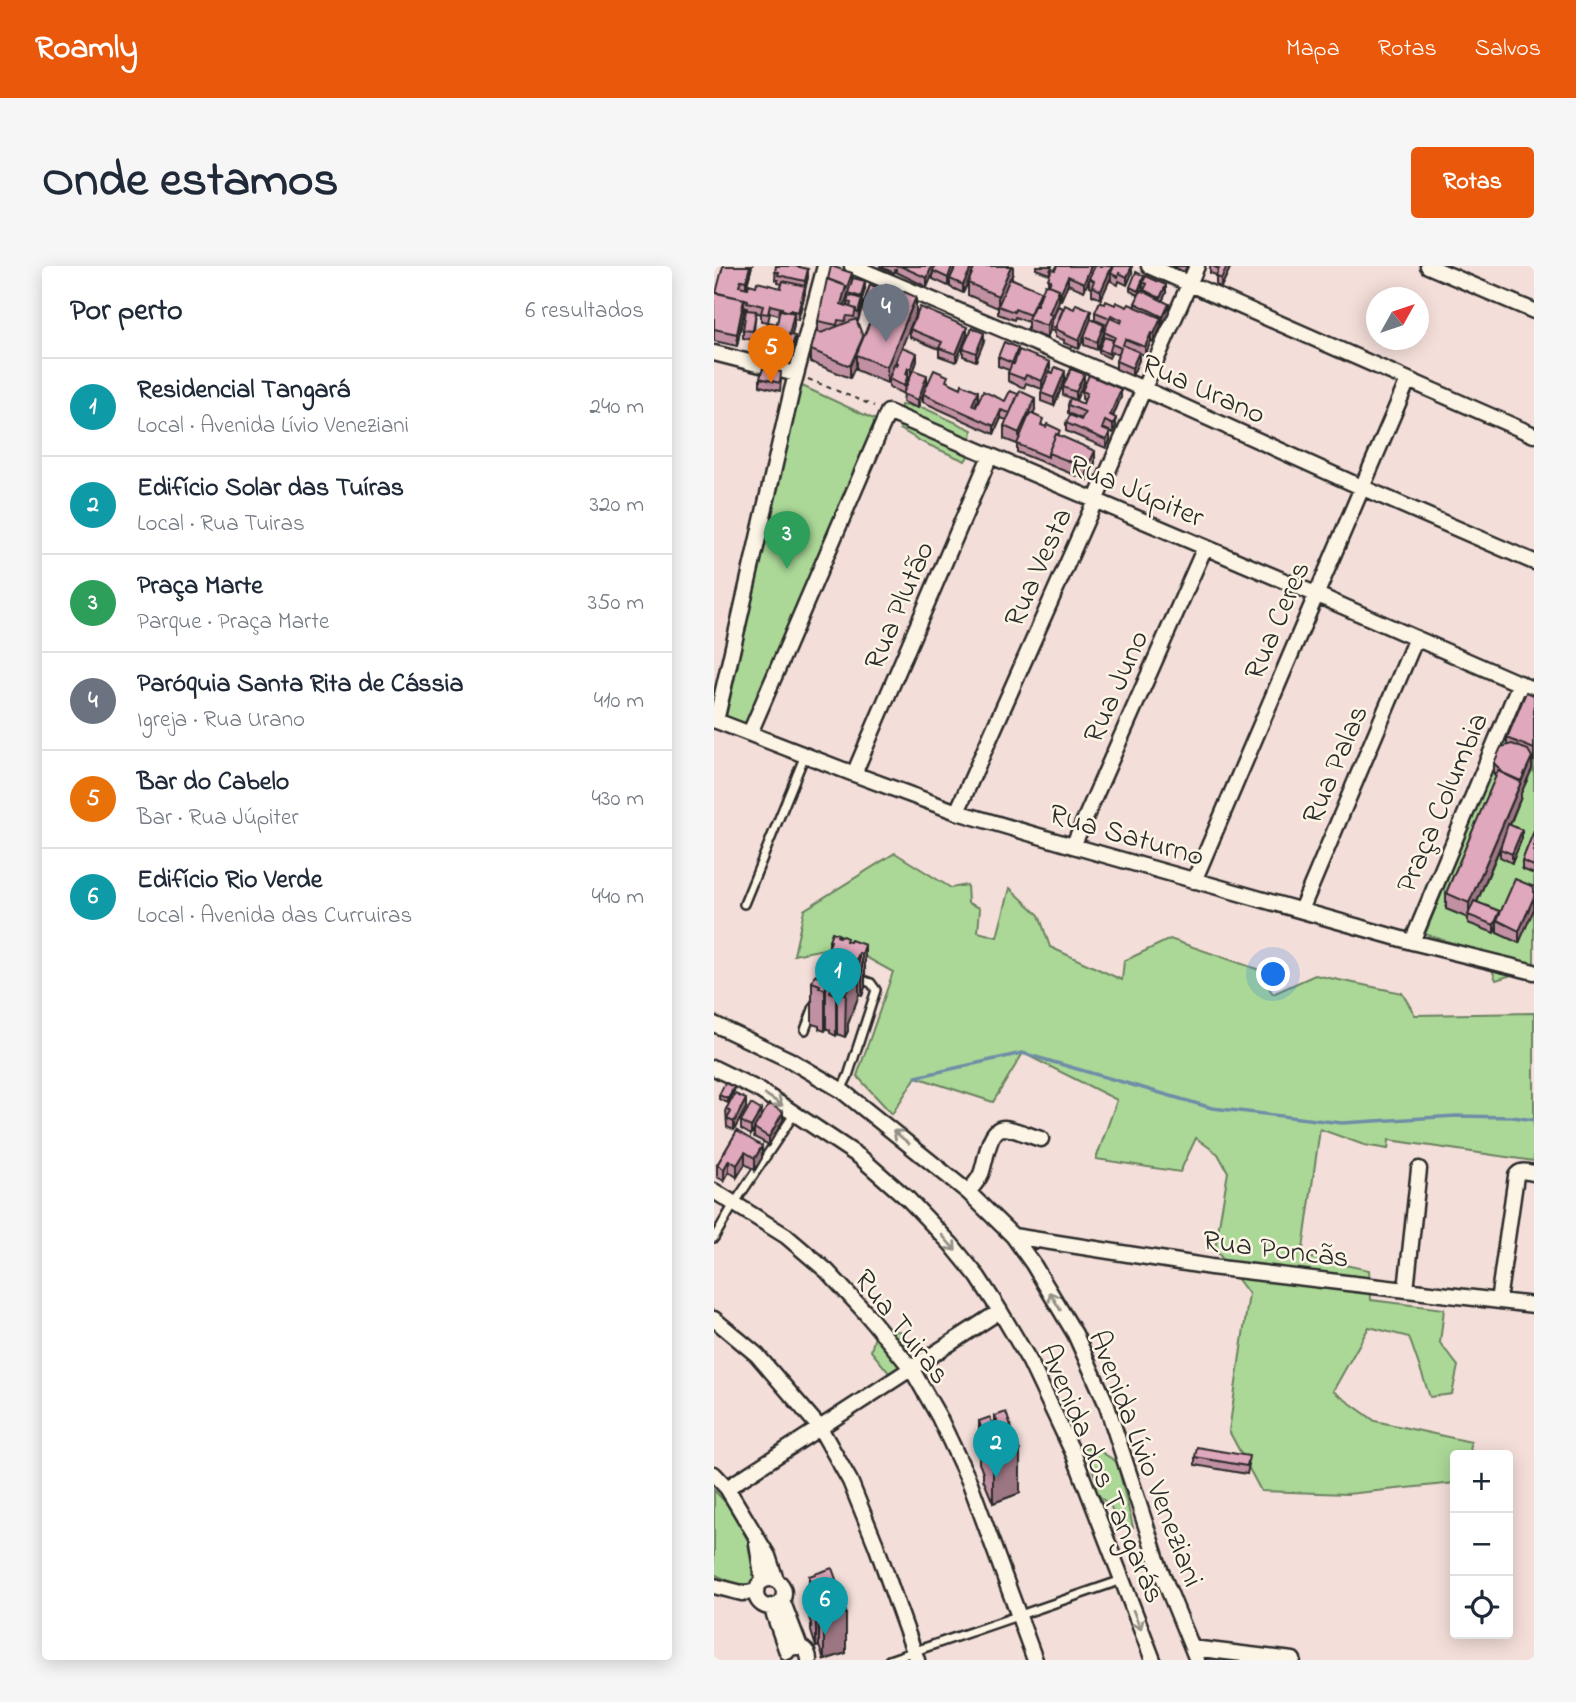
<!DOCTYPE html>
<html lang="pt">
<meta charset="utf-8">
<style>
body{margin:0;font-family:"Indie Flower",sans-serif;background:#f6f6f7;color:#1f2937}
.controls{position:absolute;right:21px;bottom:21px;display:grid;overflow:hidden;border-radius:7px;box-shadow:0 4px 18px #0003}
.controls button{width:63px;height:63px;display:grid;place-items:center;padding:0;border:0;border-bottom:2px solid #e0e1e3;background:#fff;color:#1f2937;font:35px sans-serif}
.compass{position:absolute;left:652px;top:21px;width:63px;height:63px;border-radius:50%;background:#fff;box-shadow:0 4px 18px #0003;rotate:50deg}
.you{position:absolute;left:560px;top:709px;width:24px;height:24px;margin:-18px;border:5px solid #fff;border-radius:50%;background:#1a73e8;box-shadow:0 0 0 10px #1a73e833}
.badge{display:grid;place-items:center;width:46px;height:46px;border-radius:50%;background:#ea580c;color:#fff;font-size:23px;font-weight:700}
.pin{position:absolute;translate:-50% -58px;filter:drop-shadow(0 2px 4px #0008)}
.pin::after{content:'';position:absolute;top:37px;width:24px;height:21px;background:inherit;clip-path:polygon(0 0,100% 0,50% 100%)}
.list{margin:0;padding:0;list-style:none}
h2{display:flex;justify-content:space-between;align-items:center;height:91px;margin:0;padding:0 28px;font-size:30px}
h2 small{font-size:23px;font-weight:400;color:#747a83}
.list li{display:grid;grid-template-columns:46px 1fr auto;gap:21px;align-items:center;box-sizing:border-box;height:98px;padding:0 28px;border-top:2px solid #e0e1e3}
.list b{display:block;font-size:26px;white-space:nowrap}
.list p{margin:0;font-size:23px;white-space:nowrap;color:#747a83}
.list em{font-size:23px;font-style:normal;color:#747a83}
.icon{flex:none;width:38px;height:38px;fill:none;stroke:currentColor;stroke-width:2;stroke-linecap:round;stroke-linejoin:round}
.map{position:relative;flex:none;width:820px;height:1394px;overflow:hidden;border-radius:7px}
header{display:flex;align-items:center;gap:42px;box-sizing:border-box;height:98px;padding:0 35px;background:#ea580c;color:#fff}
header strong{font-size:33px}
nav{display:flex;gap:38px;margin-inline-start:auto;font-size:24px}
.intro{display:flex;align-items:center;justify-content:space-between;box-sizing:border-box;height:168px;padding:0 42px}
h1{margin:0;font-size:49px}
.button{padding:18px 32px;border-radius:7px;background:#ea580c;color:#fff;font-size:24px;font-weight:700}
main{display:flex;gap:42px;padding:0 42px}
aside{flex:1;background:#fff;border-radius:7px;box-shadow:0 4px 18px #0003}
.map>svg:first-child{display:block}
.green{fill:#abd897;stroke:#6b8261;stroke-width:2}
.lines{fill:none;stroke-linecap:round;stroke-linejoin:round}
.stream{stroke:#708da7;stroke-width:3.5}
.service-casing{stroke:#2b2b2b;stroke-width:12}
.minor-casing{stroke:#2b2b2b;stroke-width:19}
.path{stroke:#2b2b2b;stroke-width:2;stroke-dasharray:5 5;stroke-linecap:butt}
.service{stroke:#fcf5e5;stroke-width:7}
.minor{stroke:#fcf5e5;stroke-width:14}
.wall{fill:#c190a2;stroke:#2b2b2b;stroke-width:2}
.shaded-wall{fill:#9d7684;stroke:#2b2b2b;stroke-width:2}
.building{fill:#e0a8bc;stroke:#2b2b2b;stroke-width:2;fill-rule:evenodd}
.oneway{stroke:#949088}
.labels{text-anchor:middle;stroke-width:5;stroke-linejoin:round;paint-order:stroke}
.street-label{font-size:30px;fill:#2b2b2b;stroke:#fcf5e5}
</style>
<header>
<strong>Roamly</strong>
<nav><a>Mapa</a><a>Rotas</a><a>Salvos</a></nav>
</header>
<div class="intro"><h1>Onde estamos</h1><a class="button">Rotas</a></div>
<main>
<aside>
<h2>Por perto<small>6 resultados</small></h2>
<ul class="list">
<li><span class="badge" style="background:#0f9aa8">1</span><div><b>Residencial Tangará</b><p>Local · Avenida Lívio Veneziani</p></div><em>240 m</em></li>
<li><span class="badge" style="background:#0f9aa8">2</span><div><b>Edifício Solar das Tuíras</b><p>Local · Rua Tuiras</p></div><em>320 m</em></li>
<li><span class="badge" style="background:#2e9e5b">3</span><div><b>Praça Marte</b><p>Parque · Praça Marte</p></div><em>350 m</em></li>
<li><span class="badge" style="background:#6b7280">4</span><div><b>Paróquia Santa Rita de Cássia</b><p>Igreja · Rua Urano</p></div><em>410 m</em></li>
<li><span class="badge" style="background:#e8710a">5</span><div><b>Bar do Cabelo</b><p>Bar · Rua Júpiter</p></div><em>430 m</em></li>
<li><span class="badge" style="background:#0f9aa8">6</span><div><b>Edifício Rio Verde</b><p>Local · Avenida das Curruiras</p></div><em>440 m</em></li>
</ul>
</aside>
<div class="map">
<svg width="820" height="1394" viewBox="0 0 820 1394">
<rect width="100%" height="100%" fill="#f4ded9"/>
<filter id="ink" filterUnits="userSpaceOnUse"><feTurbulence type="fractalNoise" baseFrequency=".0143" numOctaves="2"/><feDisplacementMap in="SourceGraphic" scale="14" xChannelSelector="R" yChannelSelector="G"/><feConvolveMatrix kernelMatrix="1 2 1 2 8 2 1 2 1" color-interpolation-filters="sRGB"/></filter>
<g filter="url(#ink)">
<!-- green -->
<path class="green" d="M86,119L164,155L36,459L12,451Z
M187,139L210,142L258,164L256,178L258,184L251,195L208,176L186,163Z
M809,428L820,433V704L816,703L782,714L772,688L711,668Z
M181,587L237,622L253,619L254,637L266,642L264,666L283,671L296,622L325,649L336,681L408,714L410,695L456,673L543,703L559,728L601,709L688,727L701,749L820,747V895L675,874L674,883L650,879L606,863L588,990L655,1004L657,1034L730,1043L726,1077L744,1100L738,1128L716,1131L695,1071L655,1061L619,1125L661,1155L757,1176L756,1189H741V1217L633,1228L547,1225L515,1165L535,1028L501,983L514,906L504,888L482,872L466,906L382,893L403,834L309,787L279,836L202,811L178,848L143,810L179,706L130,679L80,689L90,644Z
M174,1064L191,1066L190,1077L184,1082L187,1099L175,1107L157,1085L161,1070Z
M379,1181L403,1196L419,1261L404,1260L397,1241L381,1226L382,1213L370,1183Z
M0,1224L13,1238L40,1285L44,1314L32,1323L0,1308Z"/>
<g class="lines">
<!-- stream -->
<path class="stream" d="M202,811L308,787L498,842L628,857L742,850L799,851L820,854"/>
<!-- service casing -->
<g class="service-casing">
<path id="service" d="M30,638L91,489
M91,764L101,738
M127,824L134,810L162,724L157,717L143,712
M0,972L20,938L81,847
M175,1394L408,1314"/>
</g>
<!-- minor casing -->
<g class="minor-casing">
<path id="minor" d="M138,0L430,123L647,221L820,296
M435,0L820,169
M714,0L820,45
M0,87L82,108
M0,454L140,508L243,546L359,580L698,676L820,706
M2,455L78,124L111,0
M36,467L174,146L601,328L820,424
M140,508L276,190
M243,546L381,235L483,0
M359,580L491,281
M480,615L694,114
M587,644L702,372
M698,676L806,417
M0,758L76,794L127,824L254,926L299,970L319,998L361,1068L392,1137L446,1303L483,1394
M0,802L45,824L146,891L195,934L237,978L264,1011L286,1045L316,1096L360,1189L439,1394
M0,925L72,970L113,1005L150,1045L197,1102L225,1151L256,1217L321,1394
M254,926C259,920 264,915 267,908C272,896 274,862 290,862C302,863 316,870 327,873
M299,970L497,1001L820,1039
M692,1024L705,903
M784,1035L802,910C806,903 813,906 820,907
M0,1053L43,1089L106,1162L136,1215L162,1279L203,1394
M0,1208L13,1222L54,1290L62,1314
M13,1222L286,1045
M43,1278L49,1315
M42 1327a14 14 0 1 1 28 0a14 14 0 1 1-28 0Z
M0,1320L28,1327L42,1326
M68,1334L86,1381
M57,1340L73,1386
M77,1382C87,1379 95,1384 95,1394
M478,1382L579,1394"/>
</g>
<!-- path -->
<path class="path" d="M94,113L160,140"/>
<!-- service -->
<use href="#service" class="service"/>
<!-- minor -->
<use href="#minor" class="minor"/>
</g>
<!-- wall -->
<path class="wall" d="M38,0L32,22H34L42,20L67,22L68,18L64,17V14H61L62,0H86V1L94,11L84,54L80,53V59L78,69L81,82L78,93L49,86V74L63,58L65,49L56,47L54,56L47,55V48L42,46L39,74L29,72V64L33,44V42L31,41L23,80L0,75V26L2,27Z
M165,0H299V7L297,12L327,27L334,19V13L341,4L380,0V3L400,0V1L418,7L413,19L405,15L404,19L397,15V11L387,33L378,29V22L375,21V13L370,25L354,18L347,34L345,33L338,57L377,53L390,66L393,59L381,54V46L391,38L413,41H421V37L430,26L429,24V16L424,29L416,25V21L430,14L452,27L448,35L455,46L449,59L447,58L440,76L437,75L431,89L425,87V94L418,110L402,103V95L404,89L398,86L395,92L385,87V83L390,71V67L383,84L370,79V72L365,83L350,77V74L341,71V66L336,64L333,72L314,65V56L301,51L300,54L284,48V41V42L254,29V17L257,10L249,27L236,21V16L234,20L219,13V7L213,21L182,6V2L180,7Z
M322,0H338L335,8L322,3Z
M458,0H473L470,6Z
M496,0H517L507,21L502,19V9L496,7Z
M156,19L188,81L203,95L200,104L213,117L204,142L189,136L190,128L175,121V112L173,117L142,104V99L136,112L97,96V84L104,66V55L132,32L130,39L133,41L134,27L151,23L148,33V41L144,55H143L149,72L159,48L150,45V37Z
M196,63L253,69L242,96L225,90V83L196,71Z
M270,75L262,95L249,90V82Z
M304,88L336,104L328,123L312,117L310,122L294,115V107L295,104L284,100V91Z
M46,112L67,114L66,125L46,120Z
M351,113L340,140L327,135V127Z
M234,116L264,133L261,140L262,141L291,135L321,144L319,149L329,160L346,170L381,197L373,214L303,186V178L290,173V160L293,154L287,152L280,168L209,136V128Z
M370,116L362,134L349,129V121Z
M368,125L407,131L399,151L402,160L399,167L391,163V164L396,174L392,182L352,165V157L367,154L368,153L354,147V139L369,138L370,134L368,133Z
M820,429V495L818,494V503L807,527V531L796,559L808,572L798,597L786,591V583L789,575L763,636L786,648L820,621L805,677L783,667V660L780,667L754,657V652L732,643V627L782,511L780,509V497L793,479V472Z
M820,565V608L808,603V595Z
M124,670L133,675L151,679V721L148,730L145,729L134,758V765L131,771L123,768L122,770L116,767V764L112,762L111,765L105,763V760L98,758V716L103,710L115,680V674Z
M20,825L14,837L5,833V829Z
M32,842L20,864L13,861L12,843Z
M47,850L69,854L55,879L40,871V864L37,869L27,863V855Z
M23,865L48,892L41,904L31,898L23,911L15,906L10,915L3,911V899Z
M281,1150L297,1170L306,1227L279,1237L269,1213V1207L265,1197V1155L278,1157L281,1156Z
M481,1191L535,1198L533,1208L481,1199Z
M95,1310L123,1326L132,1387L110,1394L105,1380L102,1381L97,1365V1358L95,1351Z"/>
<!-- shaded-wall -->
<path class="shaded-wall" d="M36,0H38L32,23V15Z
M218,0H222L219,5V7L213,21V12Z
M238,0H241L234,20V12Z
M258,0H261L249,27V19Z
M297,0H299V7L284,42V30Z
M377,0H380V3L370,25V17Z
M398,0H400V4L397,7V11L387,33V25Z
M418,0V7L413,19V11Z
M513,0H517L507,21V13Z
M94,3V11L91,24V15Z
M138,7V15L127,50V38L132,20Z
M354,10V18L347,34V26Z
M151,15V23L148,33V41L144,55L147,31Z
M452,19V27L446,40V32Z
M91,20V28L84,54V46Z
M345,23V35L338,54V61L336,60V64L333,72V60L335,48Z
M202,31V47L173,117V101Z
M30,33V45L23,80V68Z
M455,38V46L449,59V51Z
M377,44V53L365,83V75Z
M80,47V59L75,81V69Z
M447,52V60L440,76V68Z
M390,59V67L383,84V76Z
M253,61V69L242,96V88Z
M270,67V75L262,95V87Z
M437,67V75L431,89V81Z
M81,70V82L78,93V81Z
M149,71L142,89V99L136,112V100Z
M425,86V94L418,110V102Z
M203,87V95L197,111V103Z
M336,96V104L328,123V115Z
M194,102V117L190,128L192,108Z
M351,105V113L340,140V132Z
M370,108V116L362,134V126Z
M213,109V117L204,142V134Z
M407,123V131L396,157V149Z
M264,125V133L258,147V139Z
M321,132V144L305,179V167Z
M287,144V152L280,168V160Z
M402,152V160L399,167V159Z
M396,166V174L392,182V174Z
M381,185V197L373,214V202Z
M818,491V503L807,527V531L757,650H755V637Z
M808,564V572L798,597V588Z
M820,631V643L805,677V665Z
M786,645V653L783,654V660L780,667V659Z
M151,679V721L148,730V688Z
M145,687V729L134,758V765L131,771L132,722Z
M112,720V762L111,765V724Z
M123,726V768L122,770V728Z
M20,821V825L14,837V833Z
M32,833V842L20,864V856Z
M47,844V852L37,869V861Z
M69,846V854L55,879V871Z
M48,880V892L41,904V892Z
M31,886V898L23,911V899Z
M15,894V906L10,915V903Z
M297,1161V1188L306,1185V1227L279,1237V1195L292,1163Z
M123,1316V1349L132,1346V1387L110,1394V1353L120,1317Z
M105,1338V1380L102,1381V1339Z"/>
<!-- building -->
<path class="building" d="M9,0H36L32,15L27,14L25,20L34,22L35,18L42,20L43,16L67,22L69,15L91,20L84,46L76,44L75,46L67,44L68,42L56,39L54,48L47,47L49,40L33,36L34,34L31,33V35L30,33L2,27Z
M62,0H81L94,3L91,15L64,9L65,6H61Z
M117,0L138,7L132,24V20L114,13Z
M186,0H218L213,12Z
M221,0H238L234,12L219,5Z
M242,0H258L249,19L236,13Z
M261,0H297L284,30L254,17Z
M343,0H377L370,17L354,10L347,26L345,25V23L335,19L337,14L334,13L338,3L341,4Z
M381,0H398L387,25L378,20L380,15L375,12Z
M400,0H418L413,11L405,7L404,11L397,7Z
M499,0H513L507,13L502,10L505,3Z
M422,6L430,10L424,25L416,21Z
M432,10L452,19L446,32L430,24L433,18L429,16Z
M139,12L151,15L147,31L134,27Z
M296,12L327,25L316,49L301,43L300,46L284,40Z
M113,13L132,20L127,38L142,43L140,51L133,50L131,55L124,54L123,59L104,55Z
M172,18L202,31L173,101L142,89Z
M331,18L345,23L335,48L338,49L333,60L314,53L320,38L323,39Z
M156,19L169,24L162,41L150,37Z
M427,24L455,38L449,51L421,37Z
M0,26L30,33L23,68L0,63Z
M135,29L148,33L144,47L142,46V43L136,41L137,37L133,36Z
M386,35L391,38L392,35L401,39L402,36L413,41L415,38L447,52L440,68L437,67L431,81L411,73L409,79L425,86L418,102L402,95L407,82L398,78L401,71L390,66L396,52L381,46ZM397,49L408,54L407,57L396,52Z
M362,38L377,44L365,75L350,68V67L341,63L351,39L360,43Z
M344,40L349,42L341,62L336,60Z
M206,41L253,61L242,88L225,82L228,76L196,63Z
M66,43L80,47L75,69L81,70L78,81L49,74L54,56L63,58Z
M32,44L42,45L39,65L29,64Z
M142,53L149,71L136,100L97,84L102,65L107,67Z
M377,53L390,59L383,76L370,71Z
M258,62L270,67L262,87L249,82Z
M390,71L399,74L395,88L385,83Z
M290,76L304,82L298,97L300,98L305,84L336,96L328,115L312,109L310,113L294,107L298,97L284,91Z
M188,81L203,87L197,103L194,102L192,108L194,109L190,120L175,113L180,99L183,100L184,97L182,96Z
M341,101L351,105L340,132L327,127L335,106L339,107Z
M49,102L67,106L66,117L46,112Z
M357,103L370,108L362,126L349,121Z
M199,104L213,109L204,134L189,128Z
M220,104L234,110L232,115L247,122L248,118L264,125L258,139L262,141L269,125L291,135L296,125L304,128L296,147L287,144L280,160L209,128Z
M375,109L407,123L396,149L402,152L399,159L391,155L388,163L396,166L392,174L352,157L356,149L367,154L371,146L354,139L356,132L369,138L373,127L368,125Z
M306,125L321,132L305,167L290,160Z
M316,147L329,153L327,159L332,161L333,158L346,164L344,169L342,168L334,187V191L303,178Z
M342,168L381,185L373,202L334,187Z
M812,426L820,429V483L793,472Z
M798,478L814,484L818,491L807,515L789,507L780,497L787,481Z
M784,505L807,516L755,637L732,627Z
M794,558L808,564L798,588L786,583Z
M820,565V600L808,595Z
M801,613L820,621V631L805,665L783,654Z
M760,635L786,645L780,659L754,649Z
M118,666L124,668L123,670L125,671L126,669L133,672L132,675L136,676L137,674L151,679L148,688L145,687L132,722L134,723L131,729L123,726L122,728L116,726L118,722L112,720L111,724L105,721L106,719L98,716L101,709L103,710L117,675L115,674Z
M11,817L20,821L14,833L5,829Z
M21,828L32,833L20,856L13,853L17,846L12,843Z
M37,838L47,844L37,861L27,855Z
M55,838L69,846L55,871L40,862Z
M23,865L48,880L41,892L31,886L23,899L15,894L10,903L3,899Z
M292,1146L297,1161L292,1163L295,1170L300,1169L306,1185L279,1195L269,1171L270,1170L265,1155L276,1151L278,1157L283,1155L281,1150Z
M483,1181L535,1190L533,1200L481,1191Z
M118,1302L123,1316L120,1317L124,1331H127L132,1346L110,1353L105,1338L102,1339L97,1324L100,1323L95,1310Z"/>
<!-- one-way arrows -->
<defs><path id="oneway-shaft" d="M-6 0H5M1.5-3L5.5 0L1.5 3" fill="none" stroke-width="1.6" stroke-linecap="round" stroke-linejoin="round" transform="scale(1.75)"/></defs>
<g class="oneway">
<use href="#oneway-shaft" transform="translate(60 834) rotate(33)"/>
<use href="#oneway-shaft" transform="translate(187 871) rotate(-141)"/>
<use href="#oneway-shaft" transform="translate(235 977) rotate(49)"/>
<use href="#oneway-shaft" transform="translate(341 1035) rotate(-121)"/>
<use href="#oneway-shaft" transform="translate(423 1354) rotate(68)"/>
</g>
</g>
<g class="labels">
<!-- street labels -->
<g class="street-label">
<text transform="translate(490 122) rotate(24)" y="10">Rua Urano</text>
<text transform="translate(423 224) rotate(23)" y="10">Rua Júpiter</text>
<text transform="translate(323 301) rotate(-66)" y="10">Rua Vesta</text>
<text transform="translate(184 339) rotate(-67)" y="10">Rua Plutão</text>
<text transform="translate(562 354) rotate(-67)" y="10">Rua Ceres</text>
<text transform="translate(401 420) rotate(-66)" y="10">Rua Juno</text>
<text transform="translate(620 498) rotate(-67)" y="10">Rua Palas</text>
<text transform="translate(727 536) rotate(-67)" y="10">Praça Columbia</text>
<text transform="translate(413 568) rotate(16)" y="10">Rua Saturno</text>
<text transform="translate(562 982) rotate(7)" y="10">Rua Poncãs</text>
<text transform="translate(189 1060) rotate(52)" y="10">Rua Tuiras</text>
<text transform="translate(433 1192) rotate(69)" y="10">Avenida Lívio Veneziani</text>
<text transform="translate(389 1207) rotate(67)" y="10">Avenida dos Tangarás</text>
</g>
</g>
</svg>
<div class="controls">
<button>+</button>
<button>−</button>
<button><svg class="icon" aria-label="locate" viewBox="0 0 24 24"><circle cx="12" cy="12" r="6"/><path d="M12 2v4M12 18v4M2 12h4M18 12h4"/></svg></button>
</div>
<svg class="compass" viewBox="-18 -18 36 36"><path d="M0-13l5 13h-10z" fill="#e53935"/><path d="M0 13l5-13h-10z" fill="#747a83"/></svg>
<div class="you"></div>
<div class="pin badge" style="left:124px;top:740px;background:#0f9aa8">1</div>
<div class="pin badge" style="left:282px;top:1212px;background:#0f9aa8">2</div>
<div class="pin badge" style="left:73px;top:303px;background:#2e9e5b">3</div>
<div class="pin badge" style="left:172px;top:76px;background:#6b7280">4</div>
<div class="pin badge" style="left:57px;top:117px;background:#e8710a">5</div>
<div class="pin badge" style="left:111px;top:1369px;background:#0f9aa8">6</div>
</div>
</main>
